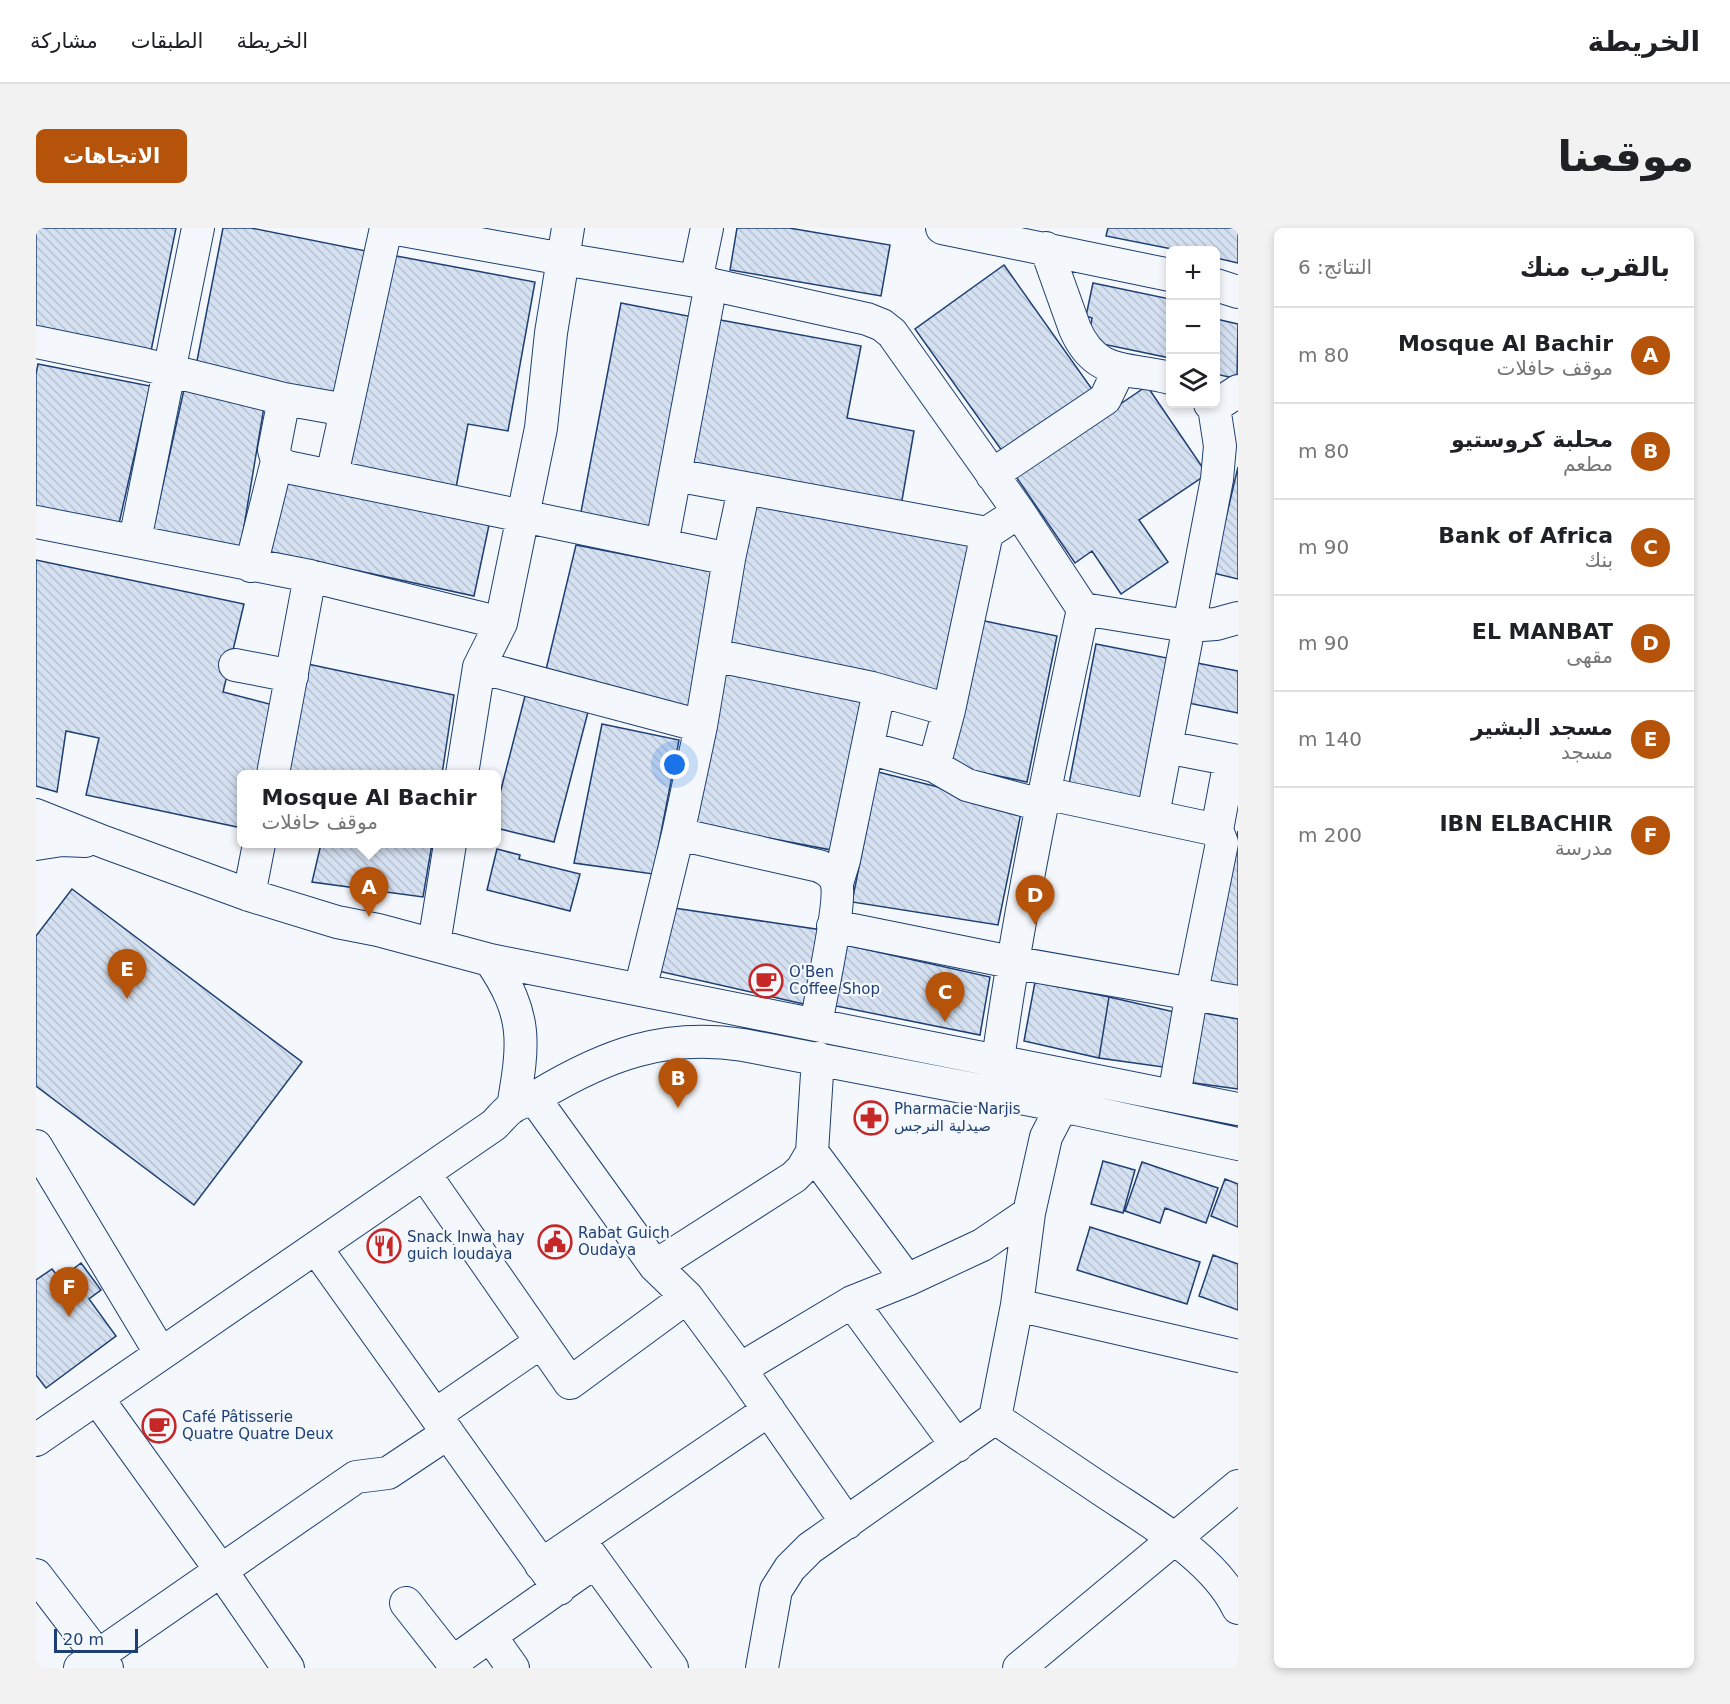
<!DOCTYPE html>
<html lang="ar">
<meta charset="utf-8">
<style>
body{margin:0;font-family:"DejaVu Sans",Cairo,sans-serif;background:#f2f2f2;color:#202124;direction:rtl}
.controls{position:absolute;right:18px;top:18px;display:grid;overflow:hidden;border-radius:9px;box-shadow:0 3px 9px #0003}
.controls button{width:54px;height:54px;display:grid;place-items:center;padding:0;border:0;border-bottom:2px solid #e0e0e0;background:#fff;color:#202124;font:30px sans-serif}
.scale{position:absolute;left:18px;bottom:15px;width:84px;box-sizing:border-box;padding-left:6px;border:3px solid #1d3f73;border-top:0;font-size:16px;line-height:21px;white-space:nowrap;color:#1d3f73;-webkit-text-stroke:4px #f4f7fb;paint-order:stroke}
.you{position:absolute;left:639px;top:537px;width:21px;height:21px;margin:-15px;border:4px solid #fff;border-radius:50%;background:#1a73e8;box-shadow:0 0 0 9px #1a73e833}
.badge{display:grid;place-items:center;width:39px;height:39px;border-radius:50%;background:#b45309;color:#fff;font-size:20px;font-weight:700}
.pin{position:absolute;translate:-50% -50px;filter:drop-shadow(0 2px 3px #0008)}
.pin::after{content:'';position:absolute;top:32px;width:21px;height:18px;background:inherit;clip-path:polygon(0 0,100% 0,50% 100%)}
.popup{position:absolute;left:201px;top:542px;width:264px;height:78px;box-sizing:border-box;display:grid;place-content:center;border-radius:9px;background:#fff;filter:drop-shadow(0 2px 4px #0005);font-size:20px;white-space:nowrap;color:#757577}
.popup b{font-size:22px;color:#202124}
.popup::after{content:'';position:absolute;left:50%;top:100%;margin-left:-12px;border:12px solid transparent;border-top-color:#fff}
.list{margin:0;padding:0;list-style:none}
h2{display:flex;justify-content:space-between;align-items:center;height:78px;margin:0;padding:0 24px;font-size:26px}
h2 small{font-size:20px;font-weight:400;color:#757577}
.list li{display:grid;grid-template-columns:39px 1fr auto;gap:18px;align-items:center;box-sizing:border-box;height:96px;padding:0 24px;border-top:2px solid #e0e0e0}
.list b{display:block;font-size:22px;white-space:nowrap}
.list p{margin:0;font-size:20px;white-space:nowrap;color:#757577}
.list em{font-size:20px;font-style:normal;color:#757577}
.icon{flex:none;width:33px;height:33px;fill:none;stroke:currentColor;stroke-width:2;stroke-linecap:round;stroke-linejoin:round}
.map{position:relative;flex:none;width:1202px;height:1440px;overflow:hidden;direction:ltr;border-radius:9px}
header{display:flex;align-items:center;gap:36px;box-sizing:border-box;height:84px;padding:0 30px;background:#fff;border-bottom:2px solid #e0e0e0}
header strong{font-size:28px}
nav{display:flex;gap:33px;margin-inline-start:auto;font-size:21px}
.intro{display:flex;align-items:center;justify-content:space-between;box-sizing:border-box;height:144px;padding:0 36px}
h1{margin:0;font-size:42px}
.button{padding:15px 27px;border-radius:9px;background:#b45309;color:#fff;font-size:21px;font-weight:700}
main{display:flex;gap:36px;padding:0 36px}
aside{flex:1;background:#fff;border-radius:9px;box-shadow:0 3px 9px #0003}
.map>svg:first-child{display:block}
.building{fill:url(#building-back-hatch);stroke:#1d3f73;stroke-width:1.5}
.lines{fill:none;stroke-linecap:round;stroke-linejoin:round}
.minor-casing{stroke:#1d3f73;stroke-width:34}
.minor{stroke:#f4f7fb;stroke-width:32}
.labels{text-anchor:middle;stroke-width:4.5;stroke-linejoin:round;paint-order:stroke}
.poi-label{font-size:15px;fill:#1d3f73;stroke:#f4f7fb;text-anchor:start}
</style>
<header>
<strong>الخريطة</strong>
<nav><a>الخريطة</a><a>الطبقات</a><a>مشاركة</a></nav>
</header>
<div class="intro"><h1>موقعنا</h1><a class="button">الاتجاهات</a></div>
<main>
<aside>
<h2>بالقرب منك<small>النتائج: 6</small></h2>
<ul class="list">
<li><span class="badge">A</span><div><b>Mosque Al Bachir</b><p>موقف حافلات</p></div><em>80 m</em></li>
<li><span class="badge">B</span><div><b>محلبة كروستيو</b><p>مطعم</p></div><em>80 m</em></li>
<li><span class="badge">C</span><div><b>Bank of Africa</b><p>بنك</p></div><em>90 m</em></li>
<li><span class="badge">D</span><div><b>EL MANBAT</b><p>مقهى</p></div><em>90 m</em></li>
<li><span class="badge">E</span><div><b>مسجد البشير</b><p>مسجد</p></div><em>140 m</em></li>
<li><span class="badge">F</span><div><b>IBN ELBACHIR</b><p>مدرسة</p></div><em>200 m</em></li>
</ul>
</aside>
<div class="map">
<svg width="1202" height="1440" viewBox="0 0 1202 1440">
<defs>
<pattern id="building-back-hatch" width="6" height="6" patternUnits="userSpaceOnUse" patternTransform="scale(1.5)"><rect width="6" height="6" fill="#d5e0f0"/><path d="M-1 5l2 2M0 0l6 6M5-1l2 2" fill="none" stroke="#b6c1d1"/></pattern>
</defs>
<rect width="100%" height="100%" fill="#f4f7fb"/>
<!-- building -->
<path class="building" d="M0,0H140L114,128L0,104Z
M187,0H215L330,23L301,172L159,143Z
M701,0H753L854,17L845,68L694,42Z
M1072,0H1202V35L1180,30V22H1141L1070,8Z
M355,27L499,54L472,203L432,196L419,265L308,244Z
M968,37L1058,164L969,227L879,101Z
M1057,55L1134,71V130L1052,113L1056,90L1050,88Z
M585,75L657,89L616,302L544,289Z
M679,91L825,118L811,190L878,203L865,278L652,238Z
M1180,91L1202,96L1201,151L1180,146Z
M2,136L114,158L82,300L0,284V146Z
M149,157L228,179L204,322L116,306Z
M1111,158L1171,246L1103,292L1132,334L1085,366L1056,323L1039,335L979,247Z
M1202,239V351L1177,345Z
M237,251L453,297L438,368L222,321Z
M718,273L937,318L907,464L688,419Z
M540,317L683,345L655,484L508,450Z
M0,332L208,376L187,464L237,477L224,546H206V600L50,567L63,510L30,503L21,564L0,558Z
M944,392L1021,408L991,554L914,538Z
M1060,416L1136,431L1109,571L1033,556Z
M267,435L418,467L406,546H270L246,541Z
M1161,435L1202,443V485L1152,475Z
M689,443L833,475L806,624L658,596Z
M489,468L552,484L518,614L460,600V581Z
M566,496L643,512L617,646L538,635Z
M842,544L986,580L962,697L816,674Z
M1202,603V768L1170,762Z
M285,616H396L387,669L276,654Z
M461,621L484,627L483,631L544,646L534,683L451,662Z
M36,661L266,834L158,977L0,858V708Z
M638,680L786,702L772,777L622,743Z
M810,717L954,749L944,807L795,777Z
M999,754L1073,769L1063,830L988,813Z
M1073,769L1143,785L1134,840L1063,830Z
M1168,785L1202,791V861L1151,854Z
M1067,933L1099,942L1087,985L1055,976Z
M1106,934L1182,960L1170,995L1129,980L1124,995L1089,983Z
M1189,951L1202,956V999L1175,988Z
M1054,999L1164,1034L1151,1076L1041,1042Z
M1177,1027L1202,1036V1082L1163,1068Z
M45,1035L65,1062L53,1071L80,1108L10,1160L0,1147V1052L16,1041L24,1051Z"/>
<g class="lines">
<!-- minor casing -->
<g class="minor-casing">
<path id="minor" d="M355,0L527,31L660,53L831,91L846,97L856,105L983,284L1047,381C1015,531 983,680 962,832
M906,0L1134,47
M1010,20L1039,101C1060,149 1091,139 1134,150
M660,53L671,0
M1180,57L1202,64
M0,114L107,136L248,171L238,222L241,233L251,239L693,331
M248,171L310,182
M1178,179L1202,163
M296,247L350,0
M639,247L951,305L983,284
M956,247L1069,171L1083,142
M0,294L274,348L465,395
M99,312L162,0
M626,316L675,56
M215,338L241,233
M1047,381L1151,398L1180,396L1202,390
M677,427L836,460L913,482
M199,437L256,448
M443,439L665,498L642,606L604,762
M665,498L693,331L708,261
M1130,519L1202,533
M832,520L898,538L931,557L1005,577
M898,538L913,482L951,305
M237,546L274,348
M426,546L443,439L465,395L505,200L515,105L532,0
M1008,565L1181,602
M0,587L68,614L213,667L301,694L342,702L454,732L1202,881
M1117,587L1181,251L1184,218L1178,179L1174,176
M642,606L783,638C790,641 797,645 800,653C807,671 784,771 780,797
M0,616L26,612L49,613
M801,655L808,632L843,463
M213,667L223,616
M797,698L975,734L1202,774
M398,716L414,616
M454,732C492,787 488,815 477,879
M1138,868L1156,764L1186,615L1181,602L1194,532
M498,870L619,1038L651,1069L704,1141L811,1295
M0,918L125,1126
M776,924L871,1052
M388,945L534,1155L651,1069
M280,1020L523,1361
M619,1038L758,949L766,941L776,924L782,830
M816,1074L921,1218
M981,1077L1202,1128
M704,1141L816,1074L871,1052L946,1017L993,985
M61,1170L186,1344L252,1440
M399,1187L505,1114
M959,1190C996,1215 1033,1240 1069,1264C1114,1294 1178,1330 1202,1380
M0,1212L458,897C464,891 471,882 478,878C486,874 495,872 503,867C570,827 628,805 707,817L1026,878L1202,916
M547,1317L636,1440
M505,1337L733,1182
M0,1347L71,1440
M370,1375L421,1440
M455,1409L477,1440
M417,1434L559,1334
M44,1440L320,1249L352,1245L412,1205
M726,1440L740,1362L754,1340L774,1320L959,1190L981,1077L993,985L1010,909L1026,878L1031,859
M983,1440L1202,1258"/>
</g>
<!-- minor -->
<use href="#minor" class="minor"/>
</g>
<!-- icons -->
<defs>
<g id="cafe-ring" transform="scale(1.725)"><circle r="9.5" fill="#f4f7fb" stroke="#c62828" stroke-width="1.5"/><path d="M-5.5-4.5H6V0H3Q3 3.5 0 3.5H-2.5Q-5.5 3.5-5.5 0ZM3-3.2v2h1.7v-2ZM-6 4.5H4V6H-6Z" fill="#c62828"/></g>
<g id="pharmacy-ring" transform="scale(1.725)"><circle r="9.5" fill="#f4f7fb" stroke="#c62828" stroke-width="1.5"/><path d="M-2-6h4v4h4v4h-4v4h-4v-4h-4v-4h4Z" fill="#c62828"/></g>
<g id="civic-ring" transform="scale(1.725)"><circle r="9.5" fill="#f4f7fb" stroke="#c62828" stroke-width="1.5"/><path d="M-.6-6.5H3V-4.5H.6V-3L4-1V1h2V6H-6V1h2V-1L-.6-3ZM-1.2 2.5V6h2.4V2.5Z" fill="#c62828"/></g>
<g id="restaurant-ring" transform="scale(1.725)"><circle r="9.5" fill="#f4f7fb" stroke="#c62828" stroke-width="1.5"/><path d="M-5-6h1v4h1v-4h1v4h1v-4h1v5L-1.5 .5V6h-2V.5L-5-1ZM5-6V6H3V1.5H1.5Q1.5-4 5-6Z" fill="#c62828"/></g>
</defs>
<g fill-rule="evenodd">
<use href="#cafe-ring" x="730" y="753"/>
<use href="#pharmacy-ring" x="835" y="890"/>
<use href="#civic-ring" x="519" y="1014"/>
<use href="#restaurant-ring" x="348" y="1018"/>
<use href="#cafe-ring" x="123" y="1198"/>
</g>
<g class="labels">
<!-- poi labels -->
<g class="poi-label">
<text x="753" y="749">O'Ben<tspan x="753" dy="17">Coffee Shop</tspan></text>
<text x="858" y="886">Pharmacie Narjis<tspan x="858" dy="17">صيدلية النرجس</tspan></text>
<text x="542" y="1010">Rabat Guich<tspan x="542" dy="17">Oudaya</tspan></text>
<text x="371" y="1014">Snack Inwa hay<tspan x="371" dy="17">guich loudaya</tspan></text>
<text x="146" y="1194">Café Pâtisserie<tspan x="146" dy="17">Quatre Quatre Deux</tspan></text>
</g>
</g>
</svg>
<div class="controls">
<button>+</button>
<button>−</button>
<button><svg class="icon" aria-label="layers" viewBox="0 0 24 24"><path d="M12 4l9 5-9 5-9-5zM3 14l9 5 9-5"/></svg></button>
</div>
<div class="scale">20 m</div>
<div class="you"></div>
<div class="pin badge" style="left:333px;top:689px">A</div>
<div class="popup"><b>Mosque Al Bachir</b>موقف حافلات</div>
<div class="pin badge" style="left:642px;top:880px">B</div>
<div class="pin badge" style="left:909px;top:794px">C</div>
<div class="pin badge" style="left:999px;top:697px">D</div>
<div class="pin badge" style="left:91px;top:771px">E</div>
<div class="pin badge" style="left:33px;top:1089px">F</div>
</div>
</main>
